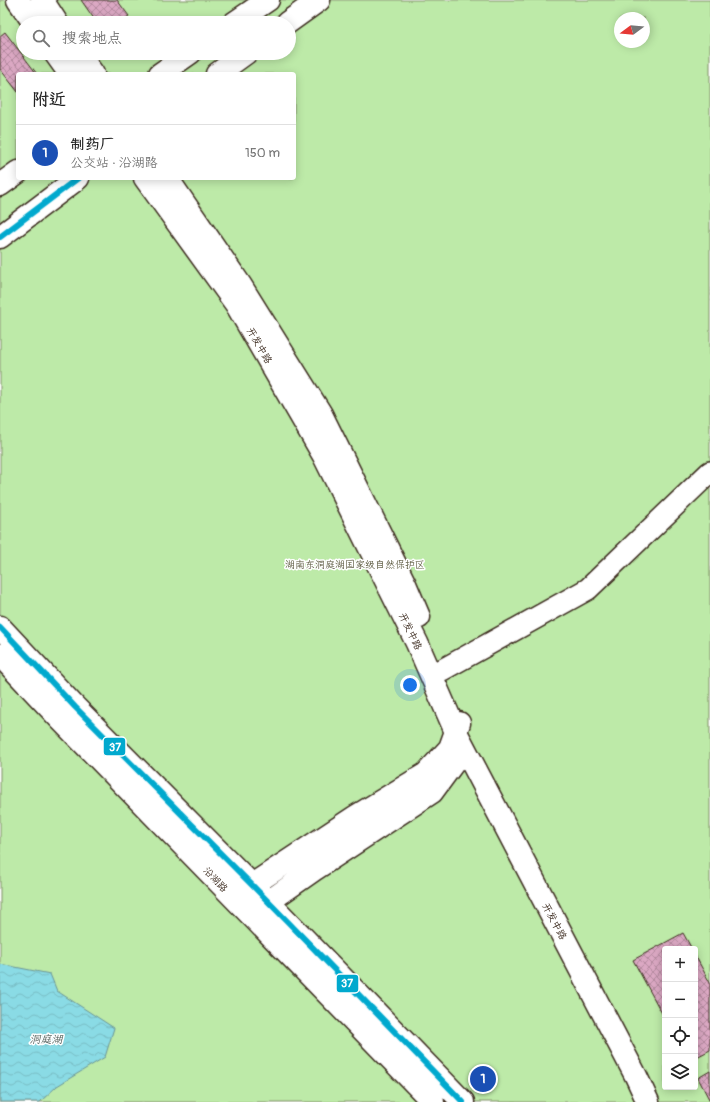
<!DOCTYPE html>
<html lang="zh">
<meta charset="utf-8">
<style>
body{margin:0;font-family:Pangolin,"LXGW WenKai TC",sans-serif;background:#f6f6f6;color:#222}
.controls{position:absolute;right:12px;bottom:12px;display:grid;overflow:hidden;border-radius:4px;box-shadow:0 2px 10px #0003}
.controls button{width:36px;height:36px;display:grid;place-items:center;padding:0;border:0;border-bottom:1px solid #e0e0e0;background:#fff;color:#222;font:20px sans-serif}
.compass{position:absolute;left:614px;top:12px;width:36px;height:36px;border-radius:50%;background:#fff;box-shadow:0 2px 10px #0003;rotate:254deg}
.you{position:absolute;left:410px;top:685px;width:14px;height:14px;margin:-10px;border:3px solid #fff;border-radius:50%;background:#1a73e8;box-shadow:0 0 0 6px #1a73e833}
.badge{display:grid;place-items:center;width:26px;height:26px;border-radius:50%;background:#0b8043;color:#fff;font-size:13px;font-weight:700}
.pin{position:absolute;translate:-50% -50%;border:2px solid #fff;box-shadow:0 1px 4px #0006}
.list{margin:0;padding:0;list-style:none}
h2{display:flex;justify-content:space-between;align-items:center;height:52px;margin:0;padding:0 16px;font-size:17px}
h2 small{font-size:13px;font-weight:400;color:#767676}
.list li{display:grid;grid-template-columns:26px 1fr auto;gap:12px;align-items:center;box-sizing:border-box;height:56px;padding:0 16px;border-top:1px solid #e0e0e0}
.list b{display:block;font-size:15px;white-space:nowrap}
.list p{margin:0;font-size:13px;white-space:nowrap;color:#767676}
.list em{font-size:13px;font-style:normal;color:#767676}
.icon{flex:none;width:22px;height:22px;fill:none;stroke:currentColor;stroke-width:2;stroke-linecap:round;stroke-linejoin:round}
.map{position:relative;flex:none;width:710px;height:1102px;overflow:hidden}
.search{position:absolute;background:#fff;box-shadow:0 2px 10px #0003;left:16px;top:16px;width:280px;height:44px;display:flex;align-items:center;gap:10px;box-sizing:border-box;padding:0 14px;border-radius:22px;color:#767676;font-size:15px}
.panel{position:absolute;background:#fff;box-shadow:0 2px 10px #0003;left:16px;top:72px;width:280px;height:108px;border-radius:4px}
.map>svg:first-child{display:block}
.green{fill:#bdeaa8;stroke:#7c8a63;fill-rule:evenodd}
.water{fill:url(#water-waves);stroke:#6a9495}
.building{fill:url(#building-cross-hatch);stroke:#3b2a1e}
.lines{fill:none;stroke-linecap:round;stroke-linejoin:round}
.street-casing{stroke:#3b2a1e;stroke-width:24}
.secondary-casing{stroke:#3b2a1e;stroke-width:25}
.primary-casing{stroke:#3b2a1e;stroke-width:25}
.street{stroke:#fff;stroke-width:21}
.secondary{stroke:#fff;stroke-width:22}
.primary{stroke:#fff;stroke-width:22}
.bus-1-casing{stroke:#fff;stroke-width:9}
.bus-1{stroke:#00a9ce;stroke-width:6}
.labels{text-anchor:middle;stroke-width:3;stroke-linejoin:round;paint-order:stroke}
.street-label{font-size:10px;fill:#3b2a1e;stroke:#fff}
.park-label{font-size:10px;fill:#5c5a40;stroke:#fff}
.water-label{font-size:11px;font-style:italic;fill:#535f5a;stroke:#fff}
.line-badge{stroke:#fff;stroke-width:1.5}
.badge-label{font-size:11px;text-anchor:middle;font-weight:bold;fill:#fff}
</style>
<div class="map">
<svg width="710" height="1102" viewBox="0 0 710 1102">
<defs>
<pattern id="water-waves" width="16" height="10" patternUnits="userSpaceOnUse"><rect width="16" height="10" fill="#8adbe5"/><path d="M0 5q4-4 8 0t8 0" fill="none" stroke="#78bcc4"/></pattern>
<pattern id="building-cross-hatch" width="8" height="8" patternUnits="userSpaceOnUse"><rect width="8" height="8" fill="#dba8c3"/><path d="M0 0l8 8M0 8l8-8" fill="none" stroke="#b3899e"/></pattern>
</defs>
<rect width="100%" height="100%" fill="#fff"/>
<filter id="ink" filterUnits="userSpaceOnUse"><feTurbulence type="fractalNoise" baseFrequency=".025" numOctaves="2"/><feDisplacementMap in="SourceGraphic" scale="8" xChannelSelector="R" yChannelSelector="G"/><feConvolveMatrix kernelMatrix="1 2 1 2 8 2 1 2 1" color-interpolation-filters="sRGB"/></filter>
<g filter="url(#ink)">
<!-- green -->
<path class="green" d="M0,0H710V1102H0ZM620,18H644V42H620ZM23,23H289V53H23ZM18,74H294V178H18ZM665,949H695V1087H665Z"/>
<!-- water -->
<path class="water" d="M0,964L50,974L57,991L114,1028L105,1057L57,1086L40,1102H0Z"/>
<!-- building -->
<path class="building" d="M81,0H117L129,16L119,23H97Z
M5,32L37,74H18V92L0,69V36Z
M683,933L692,949H665V1019L633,960Z
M695,955L710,983V1050L695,1058Z
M710,1071V1101L698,1078Z"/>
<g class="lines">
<!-- street casing -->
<g class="street-casing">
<path id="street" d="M442,670L588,589L710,472"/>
</g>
<!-- secondary casing -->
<g class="secondary-casing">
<path id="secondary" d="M18,0L34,23
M42,0L57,23
M55,53L70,74
M78,53L93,74
M145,178L236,304L324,456L417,643L456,732L636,1076L648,1102
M167,178L241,286L321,414L405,584L419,617
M238,898L252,885L355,817L426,774L450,748L459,723
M255,914L268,902L315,869L432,792L457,758"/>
</g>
<!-- primary casing -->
<g class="primary-casing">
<path id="primary" d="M234,23L268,0
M287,23L319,0
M160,74L190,53
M217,74L246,53
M0,185L18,172
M0,237L78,178
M0,627L75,707L252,885L463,1102
M0,655L61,720L433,1102"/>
</g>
<!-- street -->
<use href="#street" class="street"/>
<!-- secondary -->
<use href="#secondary" class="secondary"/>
<!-- primary -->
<use href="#primary" class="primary"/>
<!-- bus-1 casing -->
<g class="bus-1-casing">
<path id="bus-1" d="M0,237L78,178
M0,627L75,707L252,885L463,1102"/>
</g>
<!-- bus-1 -->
<use href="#bus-1" class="bus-1"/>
</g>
</g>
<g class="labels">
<!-- street labels -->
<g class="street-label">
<text transform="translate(260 345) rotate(60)" y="4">开发中路</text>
<text transform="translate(411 631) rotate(64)" y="4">开发中路</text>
<text transform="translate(216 879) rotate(46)" y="4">沿湖路</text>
<text transform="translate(555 921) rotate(62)" y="4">开发中路</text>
</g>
<!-- park labels -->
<g class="park-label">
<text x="355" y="568">湖南东洞庭湖国家级自然保护区</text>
</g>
<!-- water labels -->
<g class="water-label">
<text x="46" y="1043">洞庭湖</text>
</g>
</g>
<g class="line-badge">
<rect x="103" y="737" width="23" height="19" rx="4" fill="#00a9ce"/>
<rect x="336" y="974" width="23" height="19" rx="4" fill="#00a9ce"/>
</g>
<g class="badge-label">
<text x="115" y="751">37</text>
<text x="347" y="987">37</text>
</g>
</svg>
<div class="controls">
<button>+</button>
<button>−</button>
<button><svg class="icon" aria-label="locate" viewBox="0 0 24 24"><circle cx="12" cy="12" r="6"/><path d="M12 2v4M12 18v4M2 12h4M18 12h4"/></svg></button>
<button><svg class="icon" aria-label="layers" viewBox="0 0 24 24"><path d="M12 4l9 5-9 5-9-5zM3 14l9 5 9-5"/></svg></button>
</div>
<svg class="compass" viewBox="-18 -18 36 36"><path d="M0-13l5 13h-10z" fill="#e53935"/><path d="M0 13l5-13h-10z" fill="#767676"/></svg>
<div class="you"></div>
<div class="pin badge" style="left:483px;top:1079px;background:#1a4fb4">1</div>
<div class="search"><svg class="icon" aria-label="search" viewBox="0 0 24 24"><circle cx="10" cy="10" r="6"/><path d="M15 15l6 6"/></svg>搜索地点</div>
<section class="panel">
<h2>附近<small></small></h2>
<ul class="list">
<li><span class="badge" style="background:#1a4fb4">1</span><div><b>制药厂</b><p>公交站 · 沿湖路</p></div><em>150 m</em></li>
</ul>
</section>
</div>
